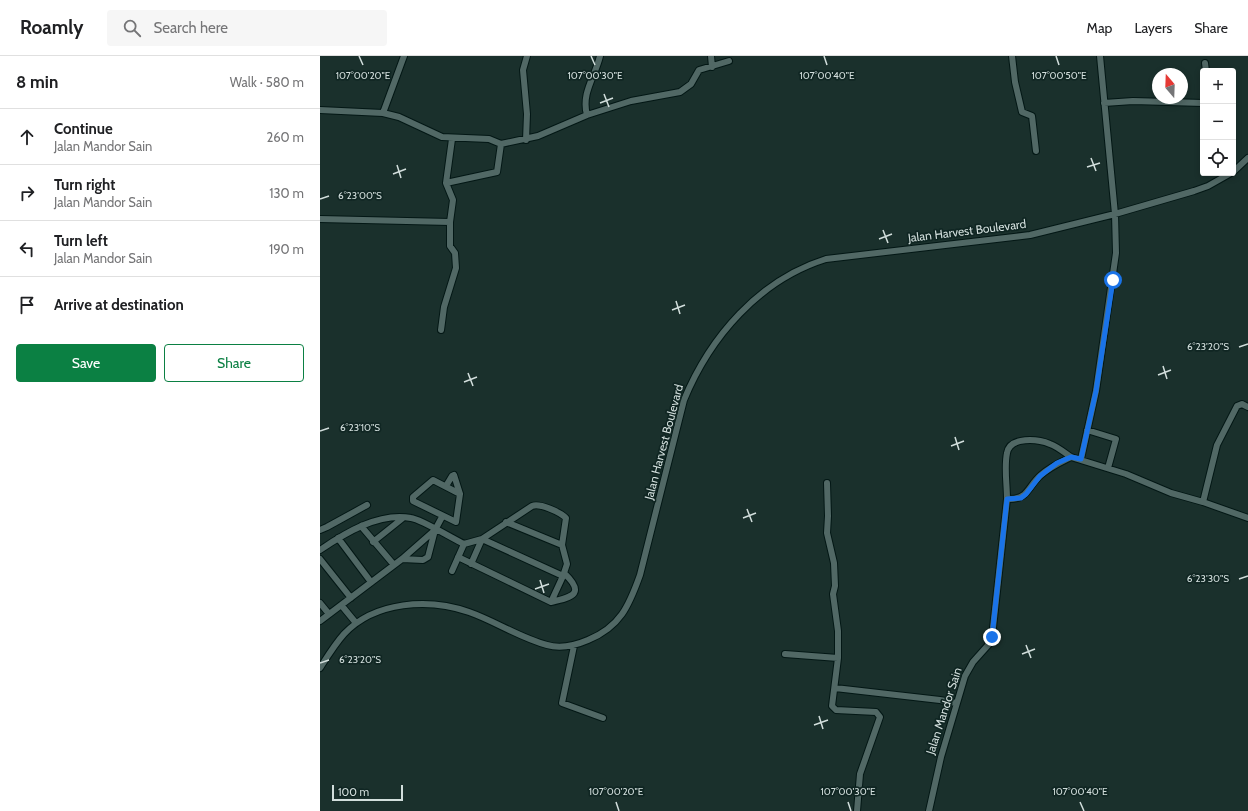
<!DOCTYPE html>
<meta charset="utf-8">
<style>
body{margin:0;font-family:Cabin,sans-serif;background:#f6f6f6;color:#202124}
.controls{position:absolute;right:12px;top:12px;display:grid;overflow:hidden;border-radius:4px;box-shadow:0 2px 6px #0003}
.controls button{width:36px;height:36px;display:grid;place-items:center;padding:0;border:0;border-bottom:1px solid #e0e0e0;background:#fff;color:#202124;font:20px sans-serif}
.compass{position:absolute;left:832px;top:12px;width:36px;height:36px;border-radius:50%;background:#fff;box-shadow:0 2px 6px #0003;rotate:341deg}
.scale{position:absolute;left:12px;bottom:10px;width:71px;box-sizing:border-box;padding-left:4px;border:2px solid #d2dedc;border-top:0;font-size:11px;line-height:14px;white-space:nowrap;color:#d2dedc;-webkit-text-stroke:3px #102623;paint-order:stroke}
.stop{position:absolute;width:12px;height:12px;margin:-9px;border:3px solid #1a73e8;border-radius:50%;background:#fff}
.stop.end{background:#1a73e8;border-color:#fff;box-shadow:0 1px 4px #0008}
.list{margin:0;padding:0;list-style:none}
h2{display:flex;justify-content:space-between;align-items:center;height:52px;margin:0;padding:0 16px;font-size:17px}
h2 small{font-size:13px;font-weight:400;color:#757577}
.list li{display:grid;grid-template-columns:26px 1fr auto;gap:12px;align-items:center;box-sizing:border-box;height:56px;padding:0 16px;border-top:1px solid #e0e0e0}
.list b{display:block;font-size:15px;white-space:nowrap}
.list p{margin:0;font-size:13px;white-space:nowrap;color:#757577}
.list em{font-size:13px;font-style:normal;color:#757577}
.actions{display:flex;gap:8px;padding:12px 16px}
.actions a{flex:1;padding:9px 0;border:1px solid #0b8043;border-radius:4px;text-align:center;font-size:14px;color:#0b8043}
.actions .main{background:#0b8043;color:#fff}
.icon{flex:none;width:22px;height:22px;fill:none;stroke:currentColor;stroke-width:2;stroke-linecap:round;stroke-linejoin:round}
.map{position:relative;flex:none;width:928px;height:755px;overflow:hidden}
header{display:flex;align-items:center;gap:24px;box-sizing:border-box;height:56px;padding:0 20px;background:#fff;border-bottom:1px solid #e0e0e0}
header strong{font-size:19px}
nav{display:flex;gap:22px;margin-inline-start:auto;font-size:14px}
.search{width:280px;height:36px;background:#f6f6f6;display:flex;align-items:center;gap:10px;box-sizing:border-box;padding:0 14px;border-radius:4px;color:#757577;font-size:15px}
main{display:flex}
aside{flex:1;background:#fff}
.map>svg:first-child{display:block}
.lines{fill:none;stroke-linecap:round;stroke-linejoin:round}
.minor-casing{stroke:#031715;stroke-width:8}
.minor{stroke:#516865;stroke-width:6}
.route{stroke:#1a73e8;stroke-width:5}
.ticks{fill:none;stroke:#d2dedc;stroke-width:1.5}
.labels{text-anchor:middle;stroke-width:3.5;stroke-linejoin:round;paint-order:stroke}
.street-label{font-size:12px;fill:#d2dedc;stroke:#102623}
.ticks-label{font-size:10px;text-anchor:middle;fill:#d2dedc;stroke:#102623;stroke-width:3.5;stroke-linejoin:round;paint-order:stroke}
</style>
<header>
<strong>Roamly</strong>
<div class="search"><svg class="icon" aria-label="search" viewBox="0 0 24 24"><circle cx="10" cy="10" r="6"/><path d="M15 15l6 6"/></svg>Search here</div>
<nav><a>Map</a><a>Layers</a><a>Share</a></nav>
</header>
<main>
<aside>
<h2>8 min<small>Walk · 580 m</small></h2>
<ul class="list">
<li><svg class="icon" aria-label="ahead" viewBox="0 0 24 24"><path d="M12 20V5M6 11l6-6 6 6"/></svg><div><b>Continue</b><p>Jalan Mandor Sain</p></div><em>260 m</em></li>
<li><svg class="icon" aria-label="right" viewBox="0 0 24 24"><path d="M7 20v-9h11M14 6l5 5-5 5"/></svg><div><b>Turn right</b><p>Jalan Mandor Sain</p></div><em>130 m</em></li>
<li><svg class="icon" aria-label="left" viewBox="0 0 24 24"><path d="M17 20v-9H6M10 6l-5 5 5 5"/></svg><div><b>Turn left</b><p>Jalan Mandor Sain</p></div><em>190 m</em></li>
<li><svg class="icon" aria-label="arrive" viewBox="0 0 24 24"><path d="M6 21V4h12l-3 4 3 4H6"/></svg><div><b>Arrive at destination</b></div></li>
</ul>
<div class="actions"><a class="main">Save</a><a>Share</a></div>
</aside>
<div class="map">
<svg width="928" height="755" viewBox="0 0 928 755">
<rect width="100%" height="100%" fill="#1a302c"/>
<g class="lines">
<!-- minor casing -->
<g class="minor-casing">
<path id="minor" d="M391,0L392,11
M692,0L695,26L702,56L712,60L716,95
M885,7L886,15
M784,47L813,45L883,47
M0,54L63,57L84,0
M63,57L79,61L122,81L169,83L181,88L218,80L267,59L311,45L360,36L371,28L379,14L409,5
M267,59C261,37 275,21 280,0
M206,84L207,58L203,14L207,0
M913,116L928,102
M126,127L177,116L181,88
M0,163L130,166
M121,274L124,251L136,212L135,197L130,190V166L133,144L126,127L132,83
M767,374L796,383L788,412
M761,403L776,335L796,197L795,158L780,0
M507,427L508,460L507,477L514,507L515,530L513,538L518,575V602L512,650L516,654L556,656L560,661L540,718L537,755
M126,430L132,420L134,419L140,438L136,466L93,445V441L113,424L140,438
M687,443C687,428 684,411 687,397C690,380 718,383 730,388C738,391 745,397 751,401
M883,446L897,389L917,350L922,348L928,351
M186,466L242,489
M41,470L74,509
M0,474L7,471L47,449
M18,482L51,526
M53,486L83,462
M0,494C25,477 59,456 91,462C101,463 133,483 144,488L162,483L212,450C220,447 240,456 246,462L242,489L247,508L244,517C265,537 254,541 231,546L138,501
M0,503L31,542
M82,503L103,504L108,501L115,474L122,461
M151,508L162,483L243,520L244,517
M132,515L144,488
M231,546L243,520
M0,547L9,558
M22,550L36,567
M0,565L82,503L115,474
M254,590L242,647L283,662
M465,598L518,602
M0,612C7,601 15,588 24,578C55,545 109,542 149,556C175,565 200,582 227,589C241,593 254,590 268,584C300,571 309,550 320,519L364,344C390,281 439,224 506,203L710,179L795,158L874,135L888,130L911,117
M515,632L620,644L636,647
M609,755L621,701L645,620L653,606L670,587L672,581L687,443C709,444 707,431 721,419C730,411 741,406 751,401L806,418L851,437L883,446L928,462"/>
</g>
<!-- minor -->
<use href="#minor" class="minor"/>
</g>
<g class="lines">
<!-- route -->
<path class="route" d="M672,581L687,443L701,442L706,438L720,420L737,407L751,401L761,403L776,335L793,224"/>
</g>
<!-- ticks -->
<path class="ticks" d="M39,0L43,9M271,0L275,9M504,0L507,9M736,0L739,9M284,38L289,51M280,47L293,42M771,102L776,115M77,109L81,122M767,111L780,107M73,118L86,113M0,143L9,140M563,174L568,187M559,183L572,178M356,245L360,258M352,254L365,249M919,291L928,288M843,310L847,323M148,317L153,330M838,319L851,314M144,326L157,321M0,375L9,372M635,381L639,394M631,390L644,385M427,453L432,466M423,462L436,457M919,523L928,520M220,524L224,537M215,533L229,528M706,589L711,602M702,598L715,593M0,607L9,604M499,660L503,673M494,669L508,664M296,746L299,755M528,746L531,755M760,746L764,755"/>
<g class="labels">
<!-- street labels -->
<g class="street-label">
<text transform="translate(647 175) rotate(-7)" y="4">Jalan Harvest Boulevard</text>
<text transform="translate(344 386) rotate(-75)" y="4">Jalan Harvest Boulevard</text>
<text transform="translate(624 655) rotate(-72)" y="4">Jalan Mandor Sain</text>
</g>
</g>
<g class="ticks-label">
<text x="739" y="23">107°00'50"E</text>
<text x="43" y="23">107°00'20"E</text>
<text x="275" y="23">107°00'30"E</text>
<text x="507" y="23">107°00'40"E</text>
<text x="40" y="143">6°23'00"S</text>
<text x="888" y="294">6°23'20"S</text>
<text x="40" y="375">6°23'10"S</text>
<text x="888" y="526">6°23'30"S</text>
<text x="40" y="607">6°23'20"S</text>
<text x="296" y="739">107°00'20"E</text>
<text x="528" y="739">107°00'30"E</text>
<text x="760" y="739">107°00'40"E</text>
</g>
</svg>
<div class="controls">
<button>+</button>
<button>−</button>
<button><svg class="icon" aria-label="locate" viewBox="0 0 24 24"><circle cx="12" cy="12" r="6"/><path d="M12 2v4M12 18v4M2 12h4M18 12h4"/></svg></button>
</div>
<svg class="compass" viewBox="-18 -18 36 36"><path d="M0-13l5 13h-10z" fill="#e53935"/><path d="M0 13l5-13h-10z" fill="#757577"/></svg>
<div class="scale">100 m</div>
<div class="stop" style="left:793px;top:224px"></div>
<div class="stop end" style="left:672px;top:581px"></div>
</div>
</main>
